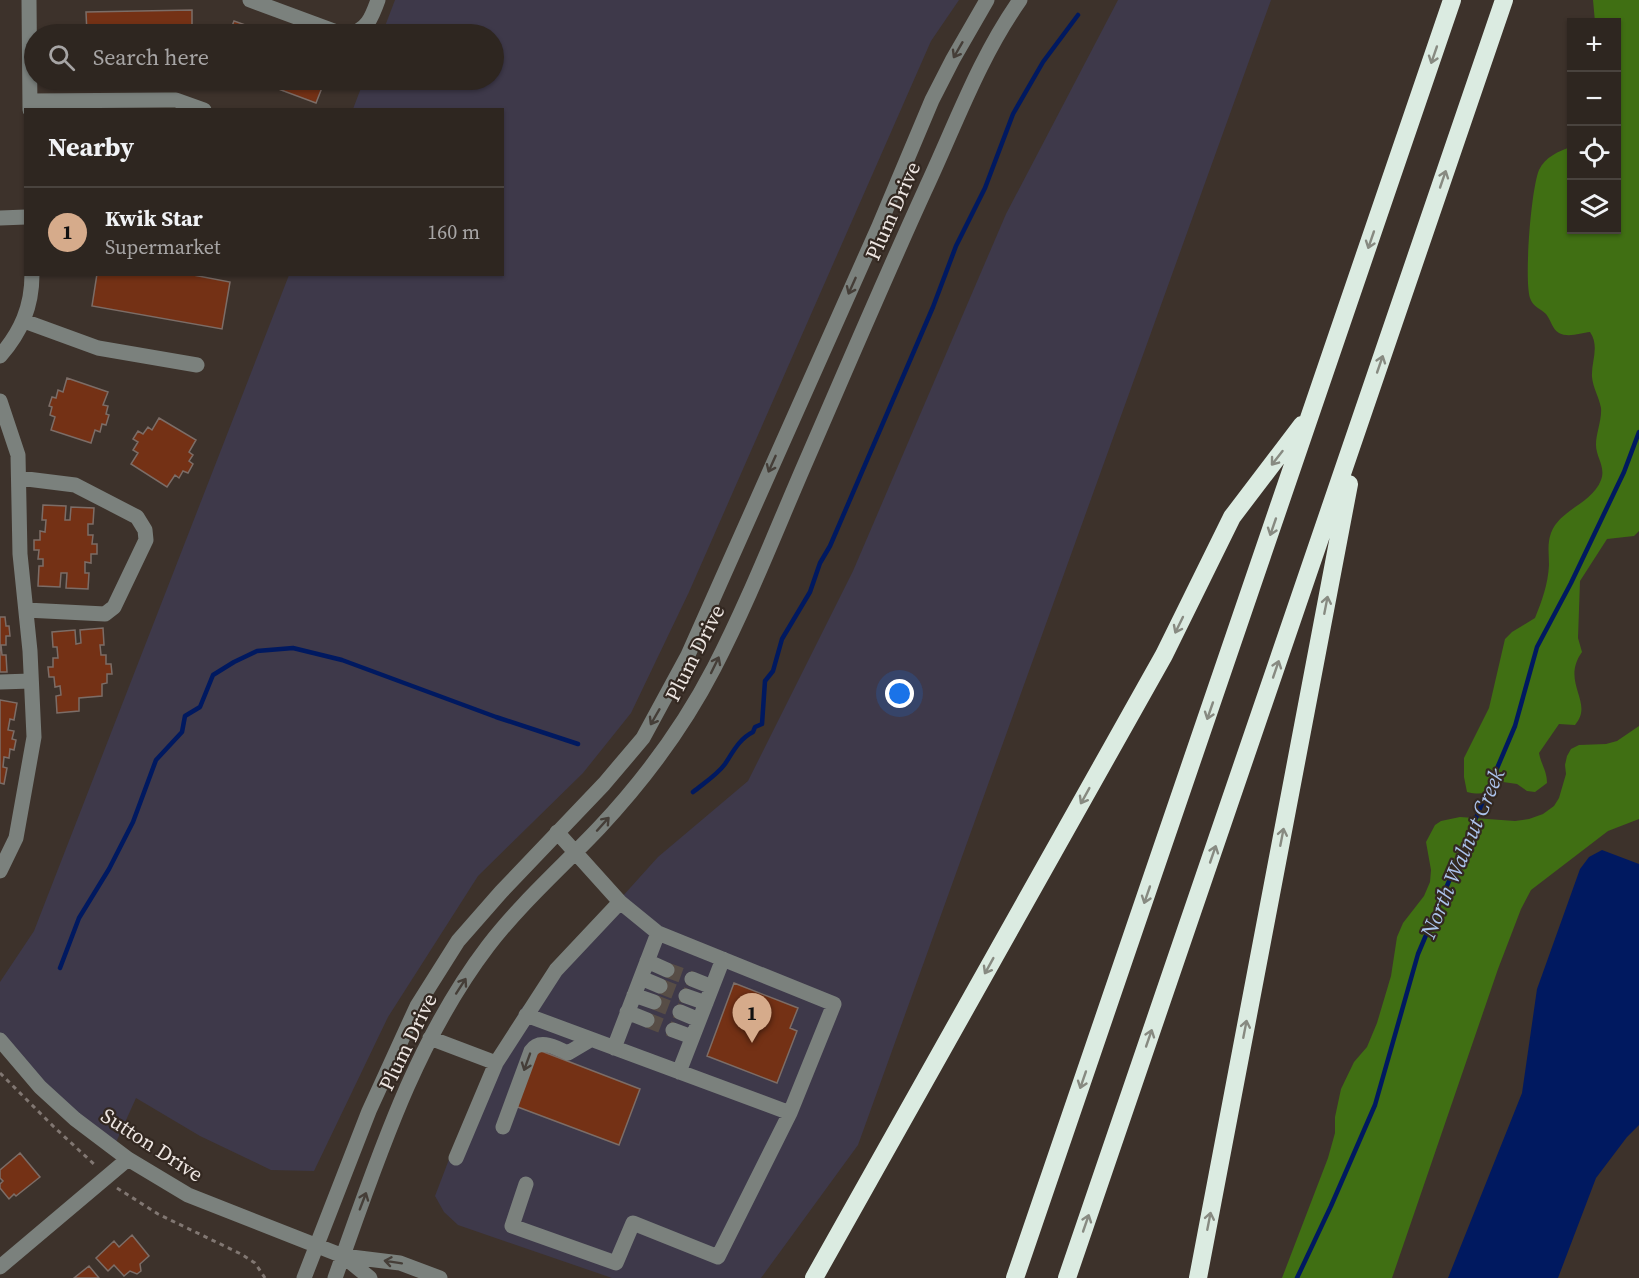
<!DOCTYPE html>
<meta charset="utf-8">
<style>
body{margin:0;font-family:"Source Serif 4",serif;background:#362e29;color:#f1f3f6}
.controls{position:absolute;right:18px;top:18px;display:grid;overflow:hidden;border-radius:0px;box-shadow:0 2px 4px #0004}
.controls button{width:54px;height:54px;display:grid;place-items:center;padding:0;border:0;border-bottom:2px solid #49433e;background:#2e2620;color:#f1f3f6;font:30px sans-serif}
.you{position:absolute;left:900px;top:694px;width:21px;height:21px;margin:-15px;border:4px solid #fff;border-radius:50%;background:#1a73e8;box-shadow:0 0 0 9px #1a73e833}
.badge{display:grid;place-items:center;width:39px;height:39px;border-radius:50%;background:#d6ab8b;color:#111;font-size:20px;font-weight:700}
.pin{position:absolute;translate:-50% -50px;filter:drop-shadow(0 2px 3px #0008)}
.pin::after{content:'';position:absolute;top:32px;width:21px;height:18px;background:inherit;clip-path:polygon(0 0,100% 0,50% 100%)}
.list{margin:0;padding:0;list-style:none}
h2{display:flex;justify-content:space-between;align-items:center;height:78px;margin:0;padding:0 24px;font-size:26px}
h2 small{font-size:20px;font-weight:400;color:#a7a5a5}
.list li{display:grid;grid-template-columns:39px 1fr auto;gap:18px;align-items:center;box-sizing:border-box;height:90px;padding:0 24px;border-top:2px solid #49433e}
.list b{display:block;font-size:22px;white-space:nowrap}
.list p{margin:0;font-size:20px;white-space:nowrap;color:#a7a5a5}
.list em{font-size:20px;font-style:normal;color:#a7a5a5}
.icon{flex:none;width:33px;height:33px;fill:none;stroke:currentColor;stroke-width:2;stroke-linecap:round;stroke-linejoin:round}
.map{position:relative;flex:none;width:1639px;height:1278px;overflow:hidden}
.search{position:absolute;background:#2e2620;box-shadow:0 2px 4px #0004;left:24px;top:24px;width:480px;height:66px;display:flex;align-items:center;gap:15px;box-sizing:border-box;padding:0 21px;border-radius:33px;color:#a7a5a5;font-size:22px}
.panel{position:absolute;background:#2e2620;box-shadow:0 2px 4px #0004;left:24px;top:108px;width:480px;height:168px;border-radius:0px}
.map>svg:first-child{display:block}
.commercial{fill:#3e394a}
.forest{fill:#406f13}
.water{fill:#001960}
.lines{fill:none;stroke-linecap:round;stroke-linejoin:round}
.stream{stroke:#001960;stroke-width:4.5}
.building{fill:#743115;stroke:#7c6d67;stroke-width:1.5}
.minor-tunnel{stroke:#574d46;stroke-width:15;stroke-dasharray:15 8;stroke-linecap:butt}
.path{stroke:#817772;stroke-width:3;stroke-dasharray:4.5 4.5;stroke-linecap:butt}
.minor{stroke:#7b817d;stroke-width:15}
.highway{stroke:#dbebe1;stroke-width:18}
.oneway{stroke:#453e38}
.oneway2{stroke:#878a81}
.labels{text-anchor:middle;stroke-width:4.5;stroke-linejoin:round;paint-order:stroke}
.street-label{font-size:21px;fill:#ede5e1;stroke:#332821}
.water-label{font-size:22px;font-style:italic;fill:#acc3ec;stroke:#332821}
</style>
<div class="map">
<svg width="1639" height="1278" viewBox="0 0 1639 1278">
<rect width="100%" height="100%" fill="#3d322b"/>
<!-- commercial -->
<path class="commercial" d="M395,0H959L931,41L689,592L631,713L583,773L478,876L388,1017L314,1171L271,1170L200,1136L136,1098L113,1149L0,1040V982L34,931L289,275L502,274V110L353,109L364,80H494V34H382Z
M1118,0H1271L858,1145L761,1278H612L458,1225L444,1212L435,1196L461,1128L521,1009L658,857L748,781L853,571L1006,214Z"/>
<!-- forest -->
<path class="forest" d="M1593,0H1639V531L1634,536L1607,539L1580,581L1578,638L1582,652C1560,683 1595,702 1575,725L1559,724L1539,753C1541,764 1547,771 1547,783L1535,792L1527,791L1517,784L1503,782C1491,792 1484,796 1467,792L1464,777V758L1489,708L1505,639L1512,632L1535,618C1542,601 1548,584 1549,565C1549,554 1547,544 1551,533C1560,509 1592,504 1601,480C1606,467 1596,457 1596,445C1596,433 1602,420 1601,408C1599,397 1593,388 1592,377C1591,361 1600,347 1590,332C1581,333 1568,338 1559,333C1552,329 1551,320 1546,314C1540,308 1533,307 1530,298C1524,280 1531,189 1539,170C1545,157 1559,151 1571,147L1572,230H1616V22H1595Z
M1639,726V819L1608,831L1531,890L1521,909L1498,969L1392,1278H1282L1328,1158L1335,1133V1117L1341,1089L1354,1062L1367,1047L1377,1023L1391,976L1397,937L1403,923L1424,896L1430,882L1431,870L1426,842L1435,825L1441,821L1460,817L1515,821L1529,819L1543,814L1554,806L1559,798L1566,774L1565,765L1567,756L1571,749L1579,745L1606,744L1617,741Z"/>
<!-- water -->
<path class="water" d="M1602,850L1639,864V1125L1627,1137L1596,1178L1558,1278H1448L1522,1093L1537,989L1580,869L1589,857Z"/>
<g class="lines">
<!-- stream -->
<path class="stream" d="M693,792C704,783 717,775 725,764C733,752 739,739 753,732L755,727L762,724L765,681L773,671L782,639L810,592L820,563L830,546L933,307L956,246L985,188L1013,114L1043,62L1078,15
M60,968L79,918L109,869L133,822L156,760L182,732L185,716L200,707L213,675L234,662L257,651L293,648L342,660L496,717L578,744
M1297,1278L1331,1206L1375,1105L1418,954L1515,726L1537,647L1571,583L1624,472L1639,432"/>
</g>
<!-- building -->
<path class="building" d="M192,10V34H87L86,12Z
M234,21L271,34H229Z
M254,80H325L316,103Z
M97,274H188L230,282L222,329L92,306Z
M67,378L108,392L103,405L108,406L106,414L109,415L106,425L102,424L100,432L95,430L91,443L51,430L55,417L50,415L52,407L49,406L52,397L56,398L58,390L63,392Z
M159,418L196,440L189,452L193,455L189,461L193,464L188,473L183,471L179,478L175,475L167,487L131,464L138,453L133,450L138,442L133,439L138,431L143,434L148,427L152,430Z
M43,505L66,506L65,520H70L71,507L94,508L93,524H88V535H93L92,544H97V554H91V563L85,562V573H89L88,589L66,588L67,573H61L60,587L38,586L39,566H43V559H38L39,550H34V540H40V531L45,532L46,520H42Z
M0,617H5L6,626H9L10,636H6V645H1L2,655H6L7,672H0Z
M103,628L104,645H100L101,655H106V664H111L112,674H107V683L102,684V696L79,698V711L57,713L56,696L61,695L60,686L55,687L54,677H49L48,667H53V658H58L57,647H53L52,632L75,630L76,644L81,643L80,630Z
M0,700L17,703L14,720L10,719L8,730L14,731L12,739L16,740L14,750L10,749L9,758L4,757L3,767L7,768L4,784L0,783Z
M734,983L798,1008L790,1028L797,1031L777,1083L707,1056Z
M536,1049L640,1089L619,1145L515,1106Z
M20,1153L40,1177L16,1196L14,1194L9,1199L0,1188V1184L3,1181L0,1178V1170Z
M132,1235L149,1256L140,1264L141,1271L137,1274L130,1271L124,1276L114,1265L108,1271L96,1258L114,1241L119,1247Z
M89,1266L99,1278H74Z"/>
<g class="lines">
<!-- minor-tunnel -->
<path class="minor-tunnel" d="M667,970L692,979
M660,986L686,996
M654,1002L680,1012
M647,1020L673,1030"/>
<!-- path -->
<path class="path" d="M0,1073L54,1127L96,1166
M117,1188L158,1214L241,1254L255,1263L265,1278"/>
<!-- minor -->
<path class="minor" d="M29,0L30,110
M250,0L342,34
M348,34C367,31 372,17 378,0
M30,101L165,100H176L204,110
M0,218L26,217
M24,321L98,348L197,365
M0,356C21,332 32,307 32,274
M0,401L18,455L20,554L30,651L34,737L16,838L0,871
M19,478L75,485L137,517L145,530L146,540L114,607L105,614L26,610
M0,682L31,681
M647,961L667,970
M641,978L660,986
M692,979L712,987
M634,995L654,1002
M686,996L706,1003
M627,1012L647,1020
M680,1012L699,1020
M526,1015L790,1113L834,1004L658,933L620,902
M673,1030L692,1037
M430,1038L496,1063L556,970L620,902L557,832
M0,1040L40,1087L75,1119L128,1159L188,1195L343,1256L400,1263L440,1278
M614,1048L658,933
M679,1072L723,959
M503,1127L531,1051C540,1038 556,1048 568,1053L590,1040
M456,1158L496,1063
M526,1184L512,1226L616,1263L633,1223L718,1257L790,1113
M343,1256L370,1278
M0,1267L128,1159
M304,1278L369,1111L417,1006L458,941L501,892L604,784L643,738L688,655L879,226L932,100L953,59L987,0
M335,1278C376,1164 414,1043 488,946C521,903 562,867 599,828C644,780 684,726 714,668C748,602 775,533 804,466C844,374 883,282 925,190C955,126 979,58 1020,0"/>
<!-- highway -->
<path class="highway" d="M814,1278L1164,655L1232,517L1302,425
M1015,1278L1452,0
M1067,1278L1504,0
M1198,1278L1349,484"/>
</g>
<!-- one-way arrows -->
<defs><path id="oneway-shaft" d="M-6 0H5M1.5-3L5.5 0L1.5 3" fill="none" stroke-width="1.6" stroke-linecap="round" stroke-linejoin="round" transform="scale(1.5)"/></defs>
<g class="oneway">
<use href="#oneway-shaft" transform="translate(958 50) rotate(120)"/>
<use href="#oneway-shaft" transform="translate(852 286) rotate(114)"/>
<use href="#oneway-shaft" transform="translate(772 464) rotate(114)"/>
<use href="#oneway-shaft" transform="translate(715 665) rotate(-64)"/>
<use href="#oneway-shaft" transform="translate(655 717) rotate(120)"/>
<use href="#oneway-shaft" transform="translate(603 824) rotate(-48)"/>
<use href="#oneway-shaft" transform="translate(461 986) rotate(-57)"/>
<use href="#oneway-shaft" transform="translate(527 1062) rotate(110)"/>
<use href="#oneway-shaft" transform="translate(363 1201) rotate(-69)"/>
<use href="#oneway-shaft" transform="translate(393 1262) rotate(-171)"/>
</g>
<g class="oneway2">
<use href="#oneway-shaft" transform="translate(1434 55) rotate(109)"/>
<use href="#oneway-shaft" transform="translate(1443 179) rotate(-71)"/>
<use href="#oneway-shaft" transform="translate(1371 240) rotate(109)"/>
<use href="#oneway-shaft" transform="translate(1380 364) rotate(-71)"/>
<use href="#oneway-shaft" transform="translate(1277 458) rotate(128)"/>
<use href="#oneway-shaft" transform="translate(1273 527) rotate(109)"/>
<use href="#oneway-shaft" transform="translate(1326 605) rotate(-79)"/>
<use href="#oneway-shaft" transform="translate(1179 625) rotate(116)"/>
<use href="#oneway-shaft" transform="translate(1276 669) rotate(-71)"/>
<use href="#oneway-shaft" transform="translate(1210 711) rotate(109)"/>
<use href="#oneway-shaft" transform="translate(1085 796) rotate(119)"/>
<use href="#oneway-shaft" transform="translate(1282 837) rotate(-79)"/>
<use href="#oneway-shaft" transform="translate(1213 854) rotate(-71)"/>
<use href="#oneway-shaft" transform="translate(1147 895) rotate(109)"/>
<use href="#oneway-shaft" transform="translate(989 966) rotate(119)"/>
<use href="#oneway-shaft" transform="translate(1245 1029) rotate(-79)"/>
<use href="#oneway-shaft" transform="translate(1149 1038) rotate(-71)"/>
<use href="#oneway-shaft" transform="translate(1083 1080) rotate(109)"/>
<use href="#oneway-shaft" transform="translate(1209 1221) rotate(-79)"/>
<use href="#oneway-shaft" transform="translate(1086 1223) rotate(-71)"/>
</g>
<g class="labels">
<!-- street labels -->
<g class="street-label">
<text transform="translate(893 211) rotate(-66)" y="7">Plum Drive</text>
<text transform="translate(695 653) rotate(-63)" y="7">Plum Drive</text>
<text transform="translate(408 1042) rotate(-64)" y="7">Plum Drive</text>
<text transform="translate(152 1145) rotate(33)" y="7">Sutton Drive</text>
</g>
<!-- water labels -->
<g class="water-label">
<text transform="translate(1462 853) rotate(-67)" y="8">North Walnut Creek</text>
</g>
</g>
</svg>
<div class="controls">
<button>+</button>
<button>−</button>
<button><svg class="icon" aria-label="locate" viewBox="0 0 24 24"><circle cx="12" cy="12" r="6"/><path d="M12 2v4M12 18v4M2 12h4M18 12h4"/></svg></button>
<button><svg class="icon" aria-label="layers" viewBox="0 0 24 24"><path d="M12 4l9 5-9 5-9-5zM3 14l9 5 9-5"/></svg></button>
</div>
<div class="you"></div>
<div class="pin badge" style="left:752px;top:1043px">1</div>
<div class="search"><svg class="icon" aria-label="search" viewBox="0 0 24 24"><circle cx="10" cy="10" r="6"/><path d="M15 15l6 6"/></svg>Search here</div>
<section class="panel">
<h2>Nearby<small></small></h2>
<ul class="list">
<li><span class="badge">1</span><div><b>Kwik Star</b><p>Supermarket</p></div><em>160 m</em></li>
</ul>
</section>
</div>
